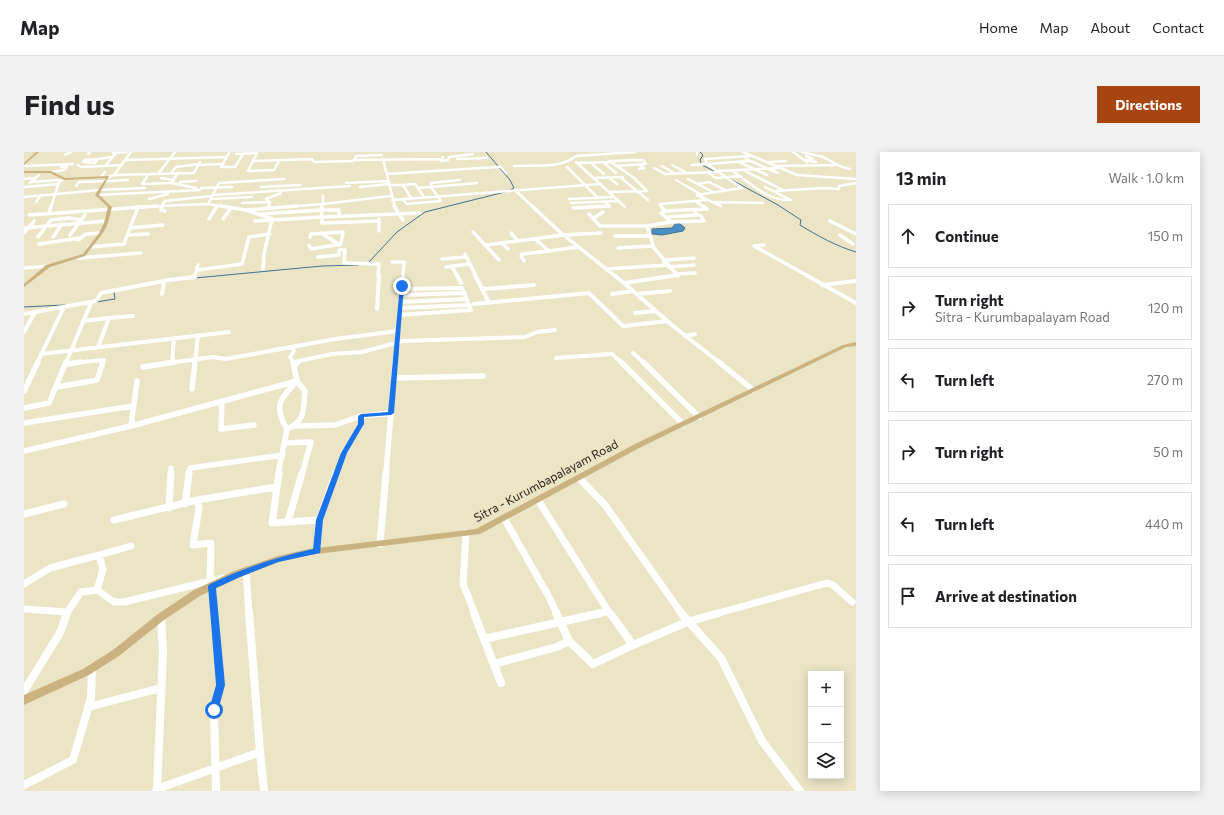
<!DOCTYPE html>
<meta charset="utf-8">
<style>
body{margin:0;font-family:Commissioner,sans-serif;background:#f2f2f2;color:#202124}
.controls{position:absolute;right:12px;bottom:12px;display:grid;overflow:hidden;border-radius:0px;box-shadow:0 2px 10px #0003}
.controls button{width:36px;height:36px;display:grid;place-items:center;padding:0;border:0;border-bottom:1px solid #e0e0e0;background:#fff;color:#202124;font:20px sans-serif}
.stop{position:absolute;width:12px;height:12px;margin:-9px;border:3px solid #1a73e8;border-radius:50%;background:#fff}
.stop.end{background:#1a73e8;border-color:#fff;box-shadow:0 1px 4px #0008}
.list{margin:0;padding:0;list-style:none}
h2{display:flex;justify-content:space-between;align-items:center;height:52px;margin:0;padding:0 16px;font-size:17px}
h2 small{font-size:13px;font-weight:400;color:#757577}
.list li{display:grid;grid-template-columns:26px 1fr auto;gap:12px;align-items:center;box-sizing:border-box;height:64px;margin:0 8px 8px;padding:0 8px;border:1px solid #e0e0e0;border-radius:0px}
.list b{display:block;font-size:15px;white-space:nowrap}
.list p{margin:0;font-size:13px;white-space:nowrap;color:#757577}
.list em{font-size:13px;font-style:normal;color:#757577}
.icon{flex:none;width:22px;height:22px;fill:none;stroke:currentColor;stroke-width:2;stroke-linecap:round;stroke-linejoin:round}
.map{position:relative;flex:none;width:832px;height:639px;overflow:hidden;border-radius:0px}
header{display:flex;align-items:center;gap:24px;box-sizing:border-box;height:56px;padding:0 20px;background:#fff;border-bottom:1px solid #e0e0e0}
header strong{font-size:19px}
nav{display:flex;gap:22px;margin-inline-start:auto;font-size:14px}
.intro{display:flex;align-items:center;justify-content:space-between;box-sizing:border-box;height:96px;padding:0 24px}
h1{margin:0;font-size:28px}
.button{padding:10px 18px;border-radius:0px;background:#a8440f;color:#fff;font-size:14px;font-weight:700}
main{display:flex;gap:24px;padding:0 24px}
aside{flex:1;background:#fff;border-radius:0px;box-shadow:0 2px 10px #0003}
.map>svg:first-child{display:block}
.water{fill:#4b90c4;stroke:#3f6f90}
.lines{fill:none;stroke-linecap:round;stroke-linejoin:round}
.stream{stroke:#3f6f90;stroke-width:1}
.minor-far5{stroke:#fff;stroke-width:2.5}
.minor-far4{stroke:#fff;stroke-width:3.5}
.minor-far3{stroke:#fff;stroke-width:4}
.minor-far2{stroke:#fff;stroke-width:5.5}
.minor-far1{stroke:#fff;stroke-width:7}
.minor{stroke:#fff;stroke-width:8}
.major{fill:#cbb281;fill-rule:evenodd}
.route{fill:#1a73e8}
.labels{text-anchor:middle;stroke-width:4;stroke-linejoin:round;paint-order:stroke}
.street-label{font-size:12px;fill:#242116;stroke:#ebe5c6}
</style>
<header>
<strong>Map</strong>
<nav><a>Home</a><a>Map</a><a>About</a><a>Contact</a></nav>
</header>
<div class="intro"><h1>Find us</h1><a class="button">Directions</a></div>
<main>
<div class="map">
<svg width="832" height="639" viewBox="0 0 832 639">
<rect width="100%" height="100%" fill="#ebe5c6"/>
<!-- water -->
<path class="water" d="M652,71H655L661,76L659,79L638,83L628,82V77L648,76Z"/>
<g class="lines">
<!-- stream -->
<path class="stream" d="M462,0L486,28L490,36L486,38
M676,0L679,3L676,8L678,13L690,19
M706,27L754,53L777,68L776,73C794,84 812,94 832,100
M344,111L373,80L401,60L481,40
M171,126L298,114L334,113
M72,150L91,147L90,140
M0,155L41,153"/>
<!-- minor-far5 -->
<path class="minor-far5" d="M673,0V3
M719,0L773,23L832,27
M769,0L783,10
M778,0L799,5L818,15L826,17
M89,1L103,0
M92,1L81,14L98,13
M205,1L197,15H211L219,2
M64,2L66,0
M212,2L233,1L224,19L250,18L255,9
M41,3L47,0
M782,4L789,7L782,8L792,10
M74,7L71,11L59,10L61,8Z
M74,7L88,5
M359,7L371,55
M433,7L463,6
M722,7L754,21
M102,8L203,5
M330,8L418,7L419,5
M229,9L288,7L290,10L328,9L331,8L332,4L358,3
M417,9L424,8L425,5L449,2
M585,9L619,8L622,12L591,14
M176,10L174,13L199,12
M552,10L601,55
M579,10L592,21
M715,10L743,23
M745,10L762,9
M553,11L587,10L610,26L623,39
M567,11L580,22
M614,12L620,16L615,17
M54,13L57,15L81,14
M648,13L663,21
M668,13L725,9
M0,14L49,12
M490,14C509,13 536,17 552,4L611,0
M638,14L652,22
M753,14L813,13
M543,15L574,46
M630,16L641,22L694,20
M707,18C727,31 742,49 767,48L741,35
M693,19L683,12L681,7L726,4
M721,19L759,38
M27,20L40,18L43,15H37
M683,20L692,26L716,24
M147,21L152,15L175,12
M134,22L151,0
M363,22L473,15H477L482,21
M90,23L170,21L174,13
M124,23L118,32L147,31L154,21
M77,25L81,20
M84,25L90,23L107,0
M584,25L593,32
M596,25L624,48
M137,26L150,28
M570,26L599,25
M0,27L11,26
M664,27L689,40
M436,28L407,31V35L453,31
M652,28L676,42
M82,29L104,28
M8,30L36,28
M156,30L172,29
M6,31L15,23
M148,31L172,36
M322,31L364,29
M674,32L685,30L701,38
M365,33H379L387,46
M379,33L391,32L400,45
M52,34L55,30L82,29
M0,35L35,32
M237,35L277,33
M336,35L365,32
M177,36L208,35
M718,36L693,19L754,16
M75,38L121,36
M491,38L509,55
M751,39L801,36L815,37V34L832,31
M586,40L623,39
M73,43L176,38
M189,43L326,34
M0,45L76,38
M125,47L144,42
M187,47L228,45
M378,47L383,52L417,49L407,35L394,36
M545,47L590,45
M368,48L577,32
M141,49L188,44
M671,49L680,55
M12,50L17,43
M691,50L739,51
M218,51L246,50
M547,51L595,49
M184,52L195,31L260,27
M697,54L673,43L718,36
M27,55L35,30L40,27
M109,55L184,52L203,55
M138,55L140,50
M244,55L246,50L242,47L257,41L255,39
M260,55L299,52V44
M298,55L299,52L367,44
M567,55L586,54L581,50
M638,55L636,52L682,48"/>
<!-- minor-far4 -->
<path class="minor-far4" d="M138,54L137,58L141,59
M197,54L222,58L248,67L240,102L239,117
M298,54L297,58H315V65
M370,54L379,68
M508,54L537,81L591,124
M637,54L641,59L637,61L647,70L623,74L630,96L654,124
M244,56L245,54
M549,56L585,54
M223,58L273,54
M641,59L683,57L679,54
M25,61L27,54
M237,62L297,58L298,65L396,61
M565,62L576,74H623
M5,63L134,54
M642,65L674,63L671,61
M570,66L579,60
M185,67L193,54
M199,67L207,56
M355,67V79
M231,69L298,65V71L355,69
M806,69L832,82
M647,70L680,69L677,64
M0,76L82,69
M106,76L139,73
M449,80L475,108
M0,81L10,69
M297,81L316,93
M487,81L494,89
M46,83L61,63
M103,83L124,82
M539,83L577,81
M816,83L829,92
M591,84H624
M14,85L27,68L45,66L57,68
M29,85L38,72
M511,87L525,99L554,95
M54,88L62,82L77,81
M478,91L484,97
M15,92L56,86
M285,93L287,97L317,92L319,80L287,82L286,85
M462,93L539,83
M740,93L730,94L784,124
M65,95L100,92L114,55
M594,96L628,94
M441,102L452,124
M294,105L315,103V98H321L320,111L355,112L354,124
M54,106L117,101
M418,107L442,105
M500,109L497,104L498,102L525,99
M368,110H380L379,124
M640,110L642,108L670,106
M428,114L433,124
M422,115L446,112
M645,115L670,113
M0,116L24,114
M582,117L644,113
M174,118L218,112L225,85L246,82
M653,122L671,121
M171,124L174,113"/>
<!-- minor-far3 -->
<path class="minor-far3" d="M433,123L437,131
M451,123L465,151
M590,123L600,131
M654,123L600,131L649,174L696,211
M782,123L832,151
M798,133L832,129
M459,137L510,133
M138,142L140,130
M588,142L609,139
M613,142L646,139
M376,143L441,141
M377,150L443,147
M450,152L565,141L599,174L643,169
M376,156L446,153
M353,157L355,123
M611,161L632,159
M0,162L72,149L77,141L145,128L171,125V123
M375,163L447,158L438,136L378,137
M85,166L109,164
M59,169L85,166L74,195
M0,180L11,160
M661,184L671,182
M269,195L270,199L266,205L270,211
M609,201L620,211
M17,202L205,180
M532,206L588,202L598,211
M13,211L40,155
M42,211L67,151
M48,211L80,208L79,211
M144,211L189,205L202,207L311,187L374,179
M148,211L150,186
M171,211L174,183
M273,211L275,209L308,202L338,200L379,189L501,185L513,180L531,178
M371,211L379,123"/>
<!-- minor-far2 -->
<path class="minor-far2" d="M597,210L659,272
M619,210L675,265
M695,210L729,238
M43,212L57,210
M271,213L274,210
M119,215L151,210
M371,226L459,224
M33,235L73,228L79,210
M168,237L171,210
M0,239L14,210
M198,249L197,277L230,273
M0,256L25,251L42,210
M0,271L109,254
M107,274L273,229L281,239C279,257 282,269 263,277
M271,274L311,273L337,264L367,261
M262,291L287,290L278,322
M0,299L107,274L113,229
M147,322V316
M165,322L166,316L259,303
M254,322L263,277C249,254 256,247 273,229L269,210
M312,322L320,301L337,272V264
M362,322L371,210"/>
<!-- minor-far1 -->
<path class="minor-far1" d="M255,321L248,371L295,368L293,399
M555,326L581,353L658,462
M173,348L175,356L169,393L187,391L186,429
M514,348L586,462
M161,352L165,321
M145,356L147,321
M0,362L40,352
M480,366L525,445L533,462
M90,368L173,348L252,335
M295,368L312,321
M264,369L278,321
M442,381L439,432L451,462
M356,392L362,321
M75,403L107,394
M222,419L225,462
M0,432L26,416L75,403L79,417L73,438L90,450H100L199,426
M188,434L190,462
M0,457L43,460
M42,462L57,440L73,438
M573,462L584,459
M691,462L803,431L809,433L828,450"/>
<!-- minor -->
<path class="minor" d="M190,461L196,533L190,558L192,639
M450,461L477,531
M532,461L545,489L569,512L609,493
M586,461L609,493L663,470L695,461
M657,461L697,506L738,589L776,639
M460,487L577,461
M470,512L533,495L545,489
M0,539L36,481L43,461
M64,555L137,536
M236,600L240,639
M0,633L49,608L67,546L68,516
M133,637L139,500L137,465
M132,639L133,637L236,600L225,461"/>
<!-- major -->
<path class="major" d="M12,0H15L0,13V11Z
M0,19H27L41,26L85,24L75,43L88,55L84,71L79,81L61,104L26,115L0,135V132L22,113L59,102L75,81L80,71L84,55L71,43L82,26L40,28L26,21H0Z
M832,190V194L822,195L617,295L456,382L285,403L255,410L216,425L176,444L140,468L95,504L65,523L0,553V543L59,517L89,498L134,462L170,438L210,419L254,404L285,397L452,377L613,291L819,193Z"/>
</g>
<!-- route -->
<path class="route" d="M376,133L380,134L370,261L367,263L340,265V272L323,301L299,368L296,401L254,410L216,425L192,436L201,533L193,562H187L185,558L192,533L184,434L186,432C219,416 253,405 289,397L292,368L317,301L334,272V264L337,262L364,260Z"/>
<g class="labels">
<!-- street labels -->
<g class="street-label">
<text transform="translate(522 329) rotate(-28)" y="4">Sitra - Kurumbapalayam Road</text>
</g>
</g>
</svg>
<div class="controls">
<button>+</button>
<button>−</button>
<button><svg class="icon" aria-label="layers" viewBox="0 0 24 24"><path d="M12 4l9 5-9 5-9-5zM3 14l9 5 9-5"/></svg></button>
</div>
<div class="stop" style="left:190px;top:558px"></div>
<div class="stop end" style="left:378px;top:134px"></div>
</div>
<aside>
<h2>13 min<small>Walk · 1.0 km</small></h2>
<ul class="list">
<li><svg class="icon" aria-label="ahead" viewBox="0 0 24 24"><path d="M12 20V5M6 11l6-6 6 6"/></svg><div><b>Continue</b></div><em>150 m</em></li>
<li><svg class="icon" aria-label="right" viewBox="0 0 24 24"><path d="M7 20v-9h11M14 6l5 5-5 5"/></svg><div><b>Turn right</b><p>Sitra - Kurumbapalayam Road</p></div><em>120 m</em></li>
<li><svg class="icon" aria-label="left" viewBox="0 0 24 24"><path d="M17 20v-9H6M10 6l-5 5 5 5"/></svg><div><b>Turn left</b></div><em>270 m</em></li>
<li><svg class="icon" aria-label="right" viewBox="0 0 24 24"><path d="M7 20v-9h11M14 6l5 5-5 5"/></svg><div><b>Turn right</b></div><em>50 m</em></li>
<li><svg class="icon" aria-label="left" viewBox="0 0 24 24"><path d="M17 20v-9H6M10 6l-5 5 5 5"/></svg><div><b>Turn left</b></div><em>440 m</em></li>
<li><svg class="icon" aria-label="arrive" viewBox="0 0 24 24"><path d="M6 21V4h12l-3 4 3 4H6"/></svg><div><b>Arrive at destination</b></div></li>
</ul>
</aside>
</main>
